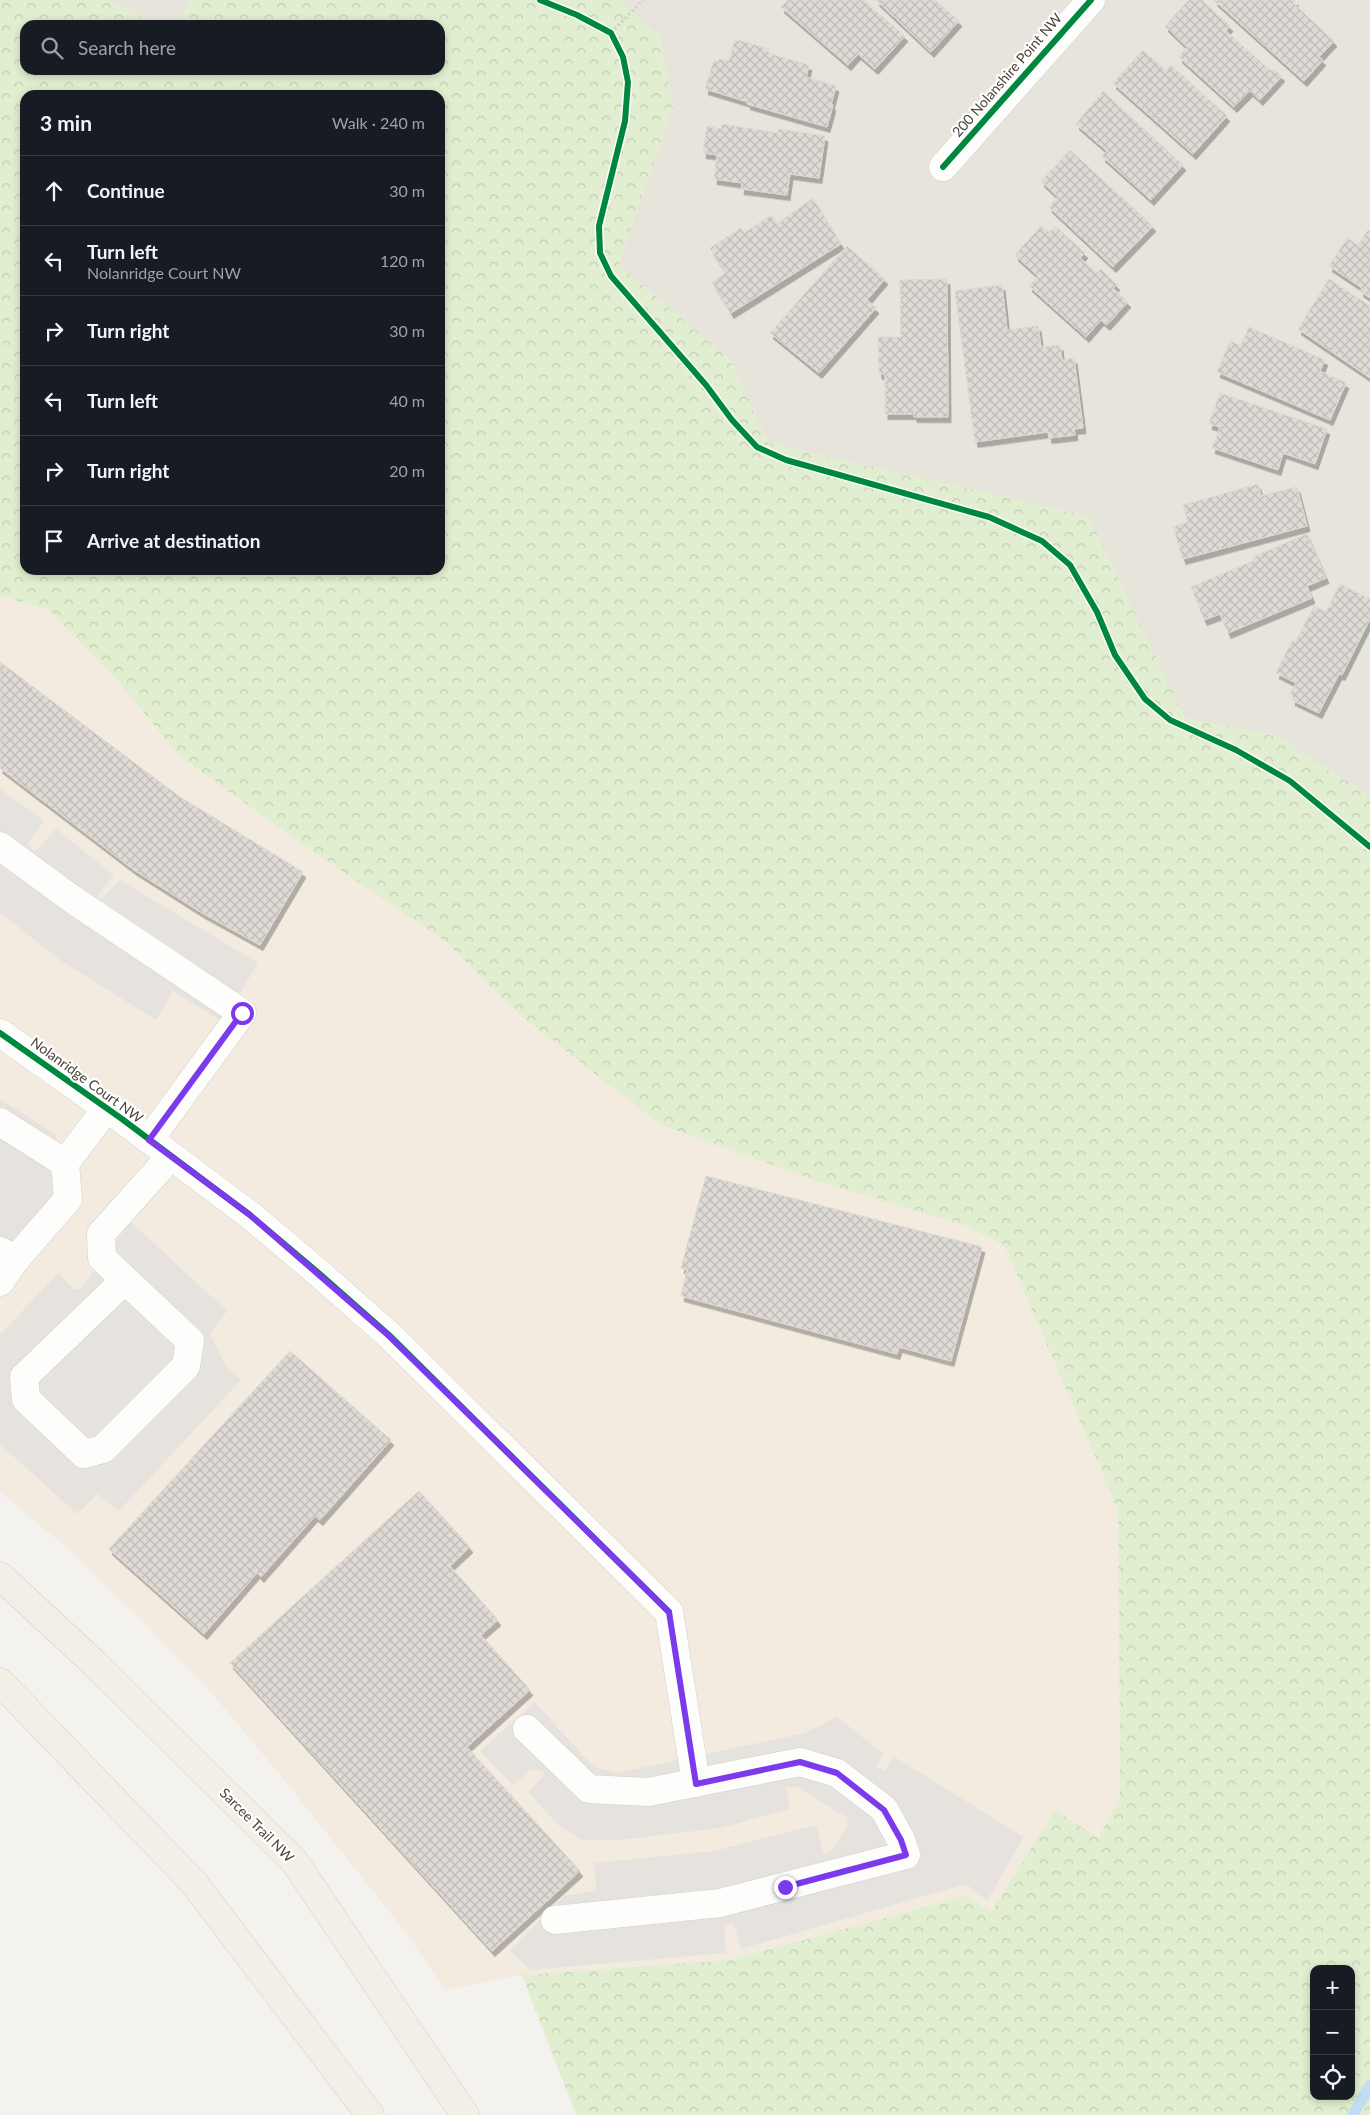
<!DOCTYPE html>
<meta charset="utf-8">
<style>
body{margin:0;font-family:Lato,sans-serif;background:#242831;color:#f1f3f6}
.controls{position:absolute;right:15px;bottom:15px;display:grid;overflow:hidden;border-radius:10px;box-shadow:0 2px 8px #0003}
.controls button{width:45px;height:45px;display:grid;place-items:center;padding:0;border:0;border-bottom:1px solid #363941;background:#171b24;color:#f1f3f6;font:25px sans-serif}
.stop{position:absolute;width:15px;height:15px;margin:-11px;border:4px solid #7c3aed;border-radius:50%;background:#fff}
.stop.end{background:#7c3aed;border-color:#fff;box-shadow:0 1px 5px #0008}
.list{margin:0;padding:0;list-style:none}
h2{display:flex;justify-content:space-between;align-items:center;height:65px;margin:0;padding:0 20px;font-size:21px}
h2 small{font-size:16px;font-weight:400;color:#9ea1a6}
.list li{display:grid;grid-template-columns:32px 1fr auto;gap:15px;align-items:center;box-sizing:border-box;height:70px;padding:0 20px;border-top:1px solid #363941}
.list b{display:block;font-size:19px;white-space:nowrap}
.list p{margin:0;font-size:16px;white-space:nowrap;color:#9ea1a6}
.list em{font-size:16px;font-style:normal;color:#9ea1a6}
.icon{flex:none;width:28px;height:28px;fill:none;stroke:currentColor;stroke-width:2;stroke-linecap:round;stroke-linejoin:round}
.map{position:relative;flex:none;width:1370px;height:2115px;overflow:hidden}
.search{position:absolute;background:#171b24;box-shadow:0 2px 8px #0003;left:20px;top:20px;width:425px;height:55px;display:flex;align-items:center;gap:12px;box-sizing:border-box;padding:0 18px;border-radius:15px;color:#9ea1a6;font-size:19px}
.panel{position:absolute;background:#171b24;box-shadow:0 2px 8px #0003;left:20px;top:90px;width:425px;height:485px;border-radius:15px}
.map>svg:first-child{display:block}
.residential{fill:#e7e4dc}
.commercial{fill:#f3ebdf}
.park{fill:url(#park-crowns);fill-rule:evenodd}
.parking{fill:#e6e3df}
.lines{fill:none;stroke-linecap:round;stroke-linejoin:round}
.stream{stroke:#c0ddf1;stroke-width:11}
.building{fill:url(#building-cross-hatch);stroke:#dcd9d4;filter:url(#shadow)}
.minor-casing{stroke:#d2d0cb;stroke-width:29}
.major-casing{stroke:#d6cebb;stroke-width:29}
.path{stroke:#d3d2cc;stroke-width:3;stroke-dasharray:2.5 2.5;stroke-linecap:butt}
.minor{stroke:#fdfdfc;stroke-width:28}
.major{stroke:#f2efe6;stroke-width:28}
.cycleway-casing{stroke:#fff;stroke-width:9}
.cycleway{stroke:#00873e;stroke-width:6}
.route{stroke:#7c3aed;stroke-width:6}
.labels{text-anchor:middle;stroke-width:4.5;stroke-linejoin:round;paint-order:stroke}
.street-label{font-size:14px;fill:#4b4439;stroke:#fff}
</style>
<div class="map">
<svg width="1370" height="2115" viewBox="0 0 1370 2115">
<defs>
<pattern id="park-crowns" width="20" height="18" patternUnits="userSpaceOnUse" patternTransform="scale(1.25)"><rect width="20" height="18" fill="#e1eecf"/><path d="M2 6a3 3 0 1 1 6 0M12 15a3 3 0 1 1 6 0" fill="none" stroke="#c3cdb2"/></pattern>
<pattern id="building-cross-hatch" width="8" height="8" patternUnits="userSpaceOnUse" patternTransform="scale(1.25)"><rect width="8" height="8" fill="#dedbd6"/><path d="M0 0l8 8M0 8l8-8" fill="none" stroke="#c0bdb8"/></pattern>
<filter id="shadow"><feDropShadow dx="3" dy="5.5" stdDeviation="0" flood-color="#0004"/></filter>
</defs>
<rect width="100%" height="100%" fill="#f4f2ee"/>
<!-- residential -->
<path class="residential" d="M107,0H191L176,25H159Z
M619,0H1370V796L1278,737L1185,718L1087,516L768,443L730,360L618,264L673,107L660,38Z"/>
<!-- commercial -->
<path class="commercial" d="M0,596L48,609L118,681L178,755L299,842L445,941L520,1015L1004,1245L1118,1510L1120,1795L1099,1838L1055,1810L991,1912L966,1896L730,1960L522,1975L445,1990L406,1933L291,1788L210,1691L141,1620L66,1547L0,1492Z"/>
<!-- park -->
<path class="park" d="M0,0H107L159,25H25V70H440V25H176L191,0H619L660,38L673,107L618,264L730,360L768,443L1088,516L1185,718L1278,737L1370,796V2115H576L522,1975L730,1960L966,1896L991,1912L1055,1810L1099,1838L1120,1795L1118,1510L1004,1245L963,1225L814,1180L661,1125L520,1015L445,941L299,842L178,755L118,681L48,609L0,596ZM25,95H440V570H25ZM1314,1969H1351V2096H1314Z"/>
<!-- parking -->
<path class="parking" d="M0,789L44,821L27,844L35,851L56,829L114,875L99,894L98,898H103L120,880L258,963L223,1022L173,991L156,1020L60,960L0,913Z
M0,1099L56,1135L58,1189L0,1268Z
M131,1222L227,1311L210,1334L226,1366L241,1380L119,1511L97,1494L77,1514L0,1444V1335L58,1273L75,1290L80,1289Z
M535,1702L586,1759L595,1767L617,1773L805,1733L837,1717L884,1754L876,1767L885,1771L893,1756L1024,1837L987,1901L966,1884L741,1949L734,1924L724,1925L726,1953L530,1970L510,1951L564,1896L596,1890L594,1863L714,1851L816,1825L824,1854L832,1850L847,1827V1818L797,1787H786L790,1809L720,1828L621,1840H582L558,1825L528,1792L545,1774L541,1770H531L513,1785L480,1751Z"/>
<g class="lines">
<!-- stream -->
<path class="stream" d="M1353,2115L1370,2085"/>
</g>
<!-- building -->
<path class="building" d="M788,0H863L905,36L875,69L858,54L848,65L781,7Z
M876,0H935L959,21L931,52Z
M1189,0H1202L1230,26L1226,31L1271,71L1273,69L1282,76L1260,100L1250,91L1234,107L1179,57L1187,47L1165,26Z
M1214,0H1296L1293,3L1334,41L1319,57L1323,60L1304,81Z
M735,39L769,49L768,53L809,65L806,77L836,86L831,105H833L827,127L747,104L748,102L705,89L714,60L718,62L719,59L729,61Z
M1143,50L1166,71L1171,65L1227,116L1193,154L1113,83Z
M1103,91L1183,165L1151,200L1102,156L1107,151L1076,124Z
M722,124L778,133V129L825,136L819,178L790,174L787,195L741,189L742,183L714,179L717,155L703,153L707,126L721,129Z
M1070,150L1153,226L1113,267L1049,207L1058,197L1041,181Z
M813,198L841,244L731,313L712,282L726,273L710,248L741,228L744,233L771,215L777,224Z
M1041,226L1049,232L1055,226L1085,253L1080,258L1097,273L1101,269L1117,285L1113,288L1128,302L1107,325L1101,320L1086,337L1029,286L1038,276L1015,255Z
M1368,230L1370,232V298L1360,291L1362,288L1329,266L1347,238L1358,245Z
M847,246L885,279L867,300L876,308L819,373L770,333Z
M947,279L948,417H914V414H885V374H879L878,337H901L900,280Z
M1329,279L1370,306V378L1298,329Z
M1002,285L1007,330L1038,326L1041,347L1060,345L1062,360L1074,358L1083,428L1074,429L1075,435L1049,438L1048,432L975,442L955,291Z
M1249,327L1325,360L1320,371L1346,383L1330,420L1217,372L1230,341L1241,346Z
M1220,393L1327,429L1315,464L1283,453L1278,470L1212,448L1220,427L1209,424Z
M1258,484L1261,496L1297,487L1307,526L1183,559L1173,527L1188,522L1183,505Z
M1307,534L1326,578L1307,586L1312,598L1228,633L1220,614L1204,620L1191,587L1255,560L1253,557Z
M1340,584L1370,599V619L1342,675L1339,674L1319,713L1292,700L1293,696L1290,694L1296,683L1276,673L1292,641L1295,643L1314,606L1326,612Z
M0,662L180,797L303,872L260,945L202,913L134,870L0,768Z
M706,1176L982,1247L951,1361L899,1347L897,1354L681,1296L687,1270L681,1268Z
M290,1351L391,1440L320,1520L315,1516L261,1577L257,1573L204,1634L109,1549Z
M419,1491L470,1547L450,1566L498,1620L481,1635L530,1690L467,1747L580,1871L492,1951L230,1663Z"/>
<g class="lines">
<!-- minor casing -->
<g class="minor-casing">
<path id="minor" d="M943,167L1091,0
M0,846L72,899L242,1013L149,1140
M0,1033L122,1119L250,1215L321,1275L389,1335L669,1612L696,1783
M0,1122L65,1163
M0,1251L15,1260L68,1199L65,1163L106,1109
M125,1280L24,1377L26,1399L84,1454L103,1449L186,1366L190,1341L102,1258L101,1234L171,1156
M0,1282L15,1260
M527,1729L589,1789L648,1792L800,1762L837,1773L884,1809L901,1840L906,1855L720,1903L555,1920"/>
</g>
<!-- major casing -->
<g class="major-casing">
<path id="major" d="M0,1576L95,1664L294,1861L465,2115
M0,1682L194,1883L370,2115"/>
</g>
<!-- path -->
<path class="path" d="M611,33L643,0"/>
<!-- minor -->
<use href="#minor" class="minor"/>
<!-- major -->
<use href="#major" class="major"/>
<!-- cycleway casing -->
<g class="cycleway-casing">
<path id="cycleway" d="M540,0L577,15L611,33L623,57L628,82L625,121L599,226L600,253L611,276L706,385L732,420L757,447L786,460L989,517L1042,541L1070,565L1097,612L1115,655L1145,699L1170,720L1236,750L1290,781L1370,847
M943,167L1091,0
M0,1033L122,1119L250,1215L321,1275L389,1335L669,1612"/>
</g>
<!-- cycleway -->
<use href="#cycleway" class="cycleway"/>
</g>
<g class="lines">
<!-- route -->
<path class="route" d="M242,1013L149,1140L250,1215L389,1336L669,1612L696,1784L800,1762L837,1773L884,1810L901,1840L906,1855L785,1887"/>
</g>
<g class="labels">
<!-- street labels -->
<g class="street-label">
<text transform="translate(1007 75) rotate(-49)" y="5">200 Nolanshire Point NW</text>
<text transform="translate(87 1080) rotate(36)" y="5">Nolanridge Court NW</text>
<text transform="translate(257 1825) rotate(45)" y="5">Sarcee Trail NW</text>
</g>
</g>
</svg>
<div class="controls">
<button>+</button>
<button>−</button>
<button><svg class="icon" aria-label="locate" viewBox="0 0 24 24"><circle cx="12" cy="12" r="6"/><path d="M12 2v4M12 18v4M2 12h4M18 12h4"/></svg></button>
</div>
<div class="stop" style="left:242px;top:1013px"></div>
<div class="stop end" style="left:785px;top:1887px"></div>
<div class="search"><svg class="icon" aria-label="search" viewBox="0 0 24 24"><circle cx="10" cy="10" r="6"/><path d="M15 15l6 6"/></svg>Search here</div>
<section class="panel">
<h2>3 min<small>Walk · 240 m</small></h2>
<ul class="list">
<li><svg class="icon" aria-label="ahead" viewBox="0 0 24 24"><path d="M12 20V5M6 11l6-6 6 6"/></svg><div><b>Continue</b></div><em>30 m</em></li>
<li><svg class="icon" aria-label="left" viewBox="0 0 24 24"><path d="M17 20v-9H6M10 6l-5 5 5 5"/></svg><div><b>Turn left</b><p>Nolanridge Court NW</p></div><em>120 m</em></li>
<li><svg class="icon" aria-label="right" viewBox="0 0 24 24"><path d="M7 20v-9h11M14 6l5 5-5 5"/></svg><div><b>Turn right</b></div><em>30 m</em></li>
<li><svg class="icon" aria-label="left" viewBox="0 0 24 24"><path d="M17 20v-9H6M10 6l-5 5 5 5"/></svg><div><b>Turn left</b></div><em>40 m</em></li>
<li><svg class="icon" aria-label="right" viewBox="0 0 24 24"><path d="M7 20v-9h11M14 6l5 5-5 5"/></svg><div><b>Turn right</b></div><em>20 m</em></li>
<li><svg class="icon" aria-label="arrive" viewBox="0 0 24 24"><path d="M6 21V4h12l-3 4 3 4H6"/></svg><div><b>Arrive at destination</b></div></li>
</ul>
</section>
</div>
